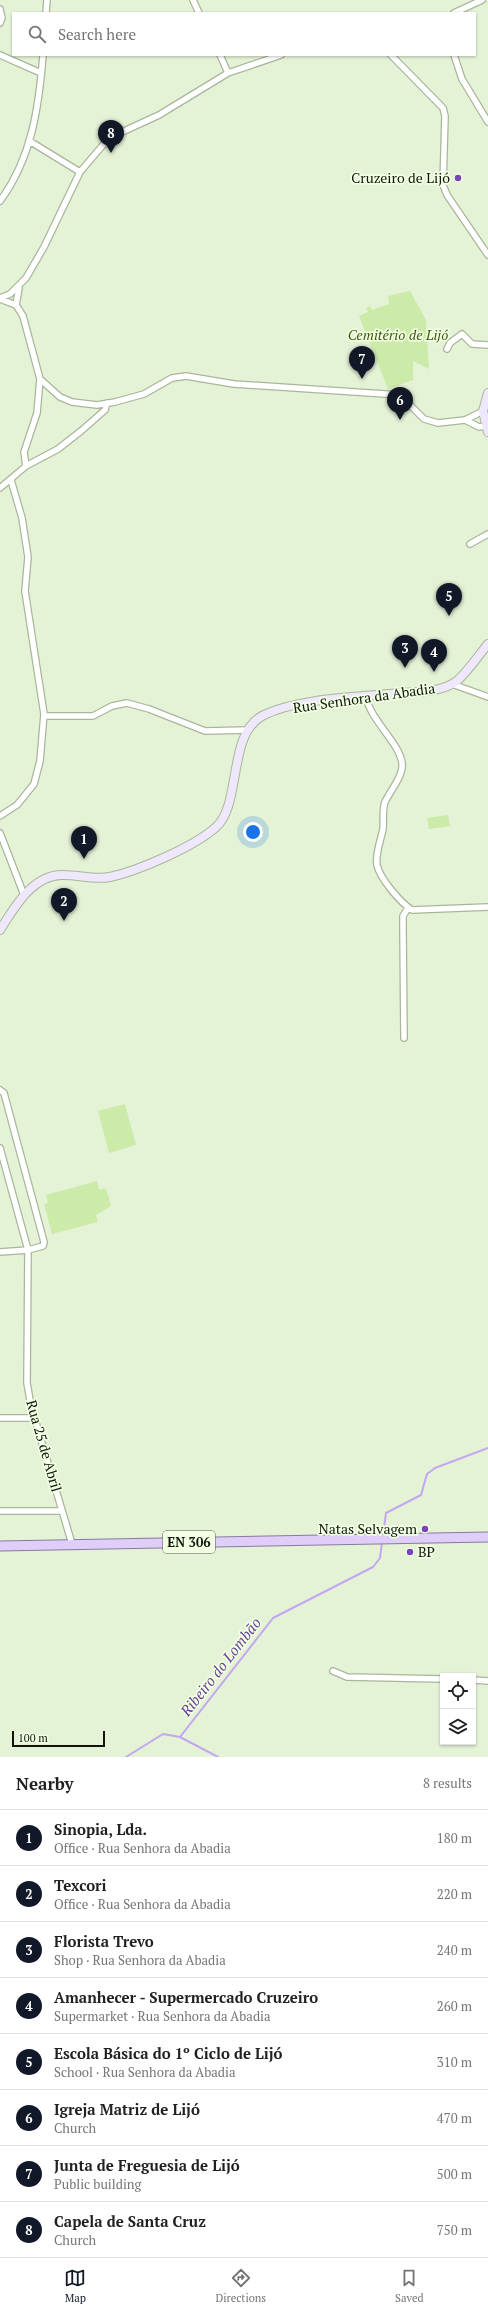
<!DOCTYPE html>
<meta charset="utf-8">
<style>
body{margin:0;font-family:"PT Serif",serif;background:#f6f6f6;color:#202124}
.controls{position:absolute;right:12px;bottom:12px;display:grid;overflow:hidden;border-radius:0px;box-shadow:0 1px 3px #0004}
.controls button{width:36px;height:36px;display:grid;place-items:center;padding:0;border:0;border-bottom:1px solid #e0e0e0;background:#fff;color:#202124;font:20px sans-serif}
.scale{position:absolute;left:12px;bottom:10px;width:93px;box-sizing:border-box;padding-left:4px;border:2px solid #10140b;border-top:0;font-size:11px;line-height:14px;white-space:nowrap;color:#10140b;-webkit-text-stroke:3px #f1ffe3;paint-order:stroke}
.you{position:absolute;left:253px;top:832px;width:14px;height:14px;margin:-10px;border:3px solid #fff;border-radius:50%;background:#1a73e8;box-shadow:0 0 0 6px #1a73e833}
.badge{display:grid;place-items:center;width:26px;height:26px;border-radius:50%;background:#111827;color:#fff;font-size:13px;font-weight:700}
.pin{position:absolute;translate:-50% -33px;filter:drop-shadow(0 1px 2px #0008)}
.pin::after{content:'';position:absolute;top:21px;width:14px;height:12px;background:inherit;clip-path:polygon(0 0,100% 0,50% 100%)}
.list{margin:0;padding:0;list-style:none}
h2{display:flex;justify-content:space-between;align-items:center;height:52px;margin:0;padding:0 16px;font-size:17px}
h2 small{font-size:13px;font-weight:400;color:#757577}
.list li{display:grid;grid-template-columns:26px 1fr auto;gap:12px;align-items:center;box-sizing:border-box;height:56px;padding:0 16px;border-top:1px solid #e0e0e0}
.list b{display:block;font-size:15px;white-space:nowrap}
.list p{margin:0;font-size:13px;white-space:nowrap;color:#757577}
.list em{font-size:13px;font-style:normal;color:#757577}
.icon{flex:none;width:22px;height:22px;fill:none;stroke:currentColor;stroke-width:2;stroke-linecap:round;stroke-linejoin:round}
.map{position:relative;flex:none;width:488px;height:1757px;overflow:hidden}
.search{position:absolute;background:#fff;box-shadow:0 1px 3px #0004;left:12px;right:12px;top:12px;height:44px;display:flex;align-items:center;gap:10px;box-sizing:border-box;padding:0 14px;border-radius:0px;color:#757577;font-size:15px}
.sheet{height:500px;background:#fff}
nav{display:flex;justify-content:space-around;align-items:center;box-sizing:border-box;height:56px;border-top:1px solid #e0e0e0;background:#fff;font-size:11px;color:#757577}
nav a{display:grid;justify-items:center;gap:2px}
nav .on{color:#111827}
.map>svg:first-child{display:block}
.green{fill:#cceba9}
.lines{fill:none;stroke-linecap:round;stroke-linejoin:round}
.stream{stroke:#c3a7ef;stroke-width:2}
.minor-casing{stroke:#a9b69b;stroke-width:8}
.secondary-casing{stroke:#a9b69b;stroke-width:10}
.primary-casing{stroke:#8879a2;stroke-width:11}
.minor{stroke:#fff;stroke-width:5.5}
.secondary{stroke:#efe7fb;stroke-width:8}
.primary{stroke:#dfcff8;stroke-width:9}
.poi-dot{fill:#7a43b9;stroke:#f1ffe3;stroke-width:1.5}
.labels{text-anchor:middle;stroke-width:3.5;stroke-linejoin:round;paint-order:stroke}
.shield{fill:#f1ffe3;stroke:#545a4c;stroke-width:1}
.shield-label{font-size:13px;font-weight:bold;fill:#10140b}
.poi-label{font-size:14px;fill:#10140b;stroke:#f1ffe3;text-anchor:end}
.park-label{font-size:14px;font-style:italic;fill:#3e5b0b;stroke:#f1ffe3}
.street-label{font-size:14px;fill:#10140b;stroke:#f1ffe3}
.water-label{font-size:15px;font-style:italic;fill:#653f94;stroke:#f1ffe3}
</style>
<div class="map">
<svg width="488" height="1757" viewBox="0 0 488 1757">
<rect width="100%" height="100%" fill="#e4f2d6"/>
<!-- green -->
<path class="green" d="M410,291L426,320L429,369L413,361V380L388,389L359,316L368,312L366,308L370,306L372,310L389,304L388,296Z
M448,815L450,826L429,829L427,818Z
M125,1104L136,1145L109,1153L98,1111Z
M97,1181L99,1190L106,1188L111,1206L96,1215L98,1222L52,1234L44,1204L48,1203L46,1195Z"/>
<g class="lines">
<!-- stream -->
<path class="stream" d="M383,1536L386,1513L421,1495L427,1474L435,1468L488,1448
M180,1737L273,1618L373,1567L380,1558L382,1542
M126,1757L163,1734L180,1737L218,1757"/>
<!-- minor casing -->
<g class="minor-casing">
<path id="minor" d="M193,0L199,13
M0,9L2,18L0,23
M46,13L47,0
M454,13L482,0
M0,55L41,73
M220,55L228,73
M391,55L443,108L445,116L443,185L447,195L488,255
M454,55L462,79L488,122
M31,142L80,172
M0,201C32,158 39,106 43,55
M0,298L10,294L26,278L44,247L80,172L109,138L159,115L228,73L281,55
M0,299L16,305L23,316L40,379L60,397L72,402L97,405L115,402L144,394L172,378L186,376L234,384L400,395L424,419L438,423L465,420L483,411
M16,305L19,288
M447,349L450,343L462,334L472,344L488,345
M465,420L479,427L486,426
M26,466L24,452L37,413L40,379
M0,488L26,466L58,449L81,431L105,410L107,403
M470,544L488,534
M452,684L488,697
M366,697C371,721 399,742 402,763C404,775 390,791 385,802C382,809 384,820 383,829C381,840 375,853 377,865C380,879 401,903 412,910L488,907
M44,716H93L112,706L127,703L149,709L205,731L248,730
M0,816L17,805L34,784L40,761L44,714L25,591L28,557L22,518L11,480
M0,833L24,895
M404,1038L403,929V916L408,908
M0,1090L4,1093L44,1242L43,1246L28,1250L0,1252
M0,1148L28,1250L27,1383L31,1406L72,1544
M0,1418H34
M0,1511H62
M333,1671L347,1677L443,1679
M473,1680L488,1681"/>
</g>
<!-- secondary casing -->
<g class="secondary-casing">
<path id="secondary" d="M488,393L483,411L488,432
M0,930C14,908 33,874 63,875C79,875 95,880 110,877C138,871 193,847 215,828C242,806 227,735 262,716C296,698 361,697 400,693C418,692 444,692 458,680C469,670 478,656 488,644"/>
</g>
<!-- primary casing -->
<g class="primary-casing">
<path id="primary" d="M0,1546L488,1537"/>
</g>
<!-- minor -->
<use href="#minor" class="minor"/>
<!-- secondary -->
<use href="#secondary" class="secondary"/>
<!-- primary -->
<use href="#primary" class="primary"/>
</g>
<!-- markers -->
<g class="poi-dot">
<circle cx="458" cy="178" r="4"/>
<circle cx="425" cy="1529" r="4"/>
<circle cx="410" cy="1552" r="4"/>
</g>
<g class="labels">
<!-- shield labels -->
<rect class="shield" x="163" y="1531" width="52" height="22" rx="3"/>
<g class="shield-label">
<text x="189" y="1547">EN 306</text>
</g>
<!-- poi labels -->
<g class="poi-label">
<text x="450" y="183">Cruzeiro de Lijó</text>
<text x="417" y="1534">Natas Selvagem</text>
<text x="418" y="1557" text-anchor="start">BP</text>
</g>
<!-- park labels -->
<g class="park-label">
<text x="398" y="340">Cemitério de Lijó</text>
</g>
<!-- street labels -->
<g class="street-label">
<text transform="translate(364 698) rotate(-8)" y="5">Rua Senhora da Abadia</text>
<text transform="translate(44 1446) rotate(74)" y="5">Rua 25 de Abril</text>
</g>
<!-- water labels -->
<g class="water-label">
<text transform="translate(221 1667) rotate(-52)" y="5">Ribeiro do Lombão</text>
</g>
</g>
</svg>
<div class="controls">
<button><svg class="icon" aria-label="locate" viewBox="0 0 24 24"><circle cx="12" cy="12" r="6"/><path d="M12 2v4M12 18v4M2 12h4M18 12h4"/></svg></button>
<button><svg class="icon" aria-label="layers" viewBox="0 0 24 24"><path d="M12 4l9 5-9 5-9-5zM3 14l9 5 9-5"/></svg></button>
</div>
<div class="scale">100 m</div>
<div class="you"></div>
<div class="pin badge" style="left:84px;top:859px">1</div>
<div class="pin badge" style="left:64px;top:921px">2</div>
<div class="pin badge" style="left:405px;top:668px">3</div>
<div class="pin badge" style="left:434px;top:672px">4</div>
<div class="pin badge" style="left:449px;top:616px">5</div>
<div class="pin badge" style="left:400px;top:420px">6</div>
<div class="pin badge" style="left:362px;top:379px">7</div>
<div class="pin badge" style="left:111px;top:153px">8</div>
<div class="search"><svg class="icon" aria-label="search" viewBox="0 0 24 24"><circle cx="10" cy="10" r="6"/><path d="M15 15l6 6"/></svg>Search here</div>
</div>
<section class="sheet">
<h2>Nearby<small>8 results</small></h2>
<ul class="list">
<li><span class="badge">1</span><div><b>Sinopia, Lda.</b><p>Office · Rua Senhora da Abadia</p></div><em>180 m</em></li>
<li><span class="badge">2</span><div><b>Texcori</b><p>Office · Rua Senhora da Abadia</p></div><em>220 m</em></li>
<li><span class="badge">3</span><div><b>Florista Trevo</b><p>Shop · Rua Senhora da Abadia</p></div><em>240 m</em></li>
<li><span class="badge">4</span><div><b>Amanhecer - Supermercado Cruzeiro</b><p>Supermarket · Rua Senhora da Abadia</p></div><em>260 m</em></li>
<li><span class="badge">5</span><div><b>Escola Básica do 1º Ciclo de Lijó</b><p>School · Rua Senhora da Abadia</p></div><em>310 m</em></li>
<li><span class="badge">6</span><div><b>Igreja Matriz de Lijó</b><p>Church</p></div><em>470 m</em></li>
<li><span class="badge">7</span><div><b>Junta de Freguesia de Lijó</b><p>Public building</p></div><em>500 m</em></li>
<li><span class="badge">8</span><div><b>Capela de Santa Cruz</b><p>Church</p></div><em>750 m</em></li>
</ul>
</section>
<nav>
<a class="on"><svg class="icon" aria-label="map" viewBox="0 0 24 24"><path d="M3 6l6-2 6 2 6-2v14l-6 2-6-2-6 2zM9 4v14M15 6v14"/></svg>Map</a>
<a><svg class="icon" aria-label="directions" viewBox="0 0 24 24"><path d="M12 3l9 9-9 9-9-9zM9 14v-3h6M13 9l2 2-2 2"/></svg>Directions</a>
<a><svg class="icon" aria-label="saved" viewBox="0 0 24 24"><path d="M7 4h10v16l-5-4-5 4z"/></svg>Saved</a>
</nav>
